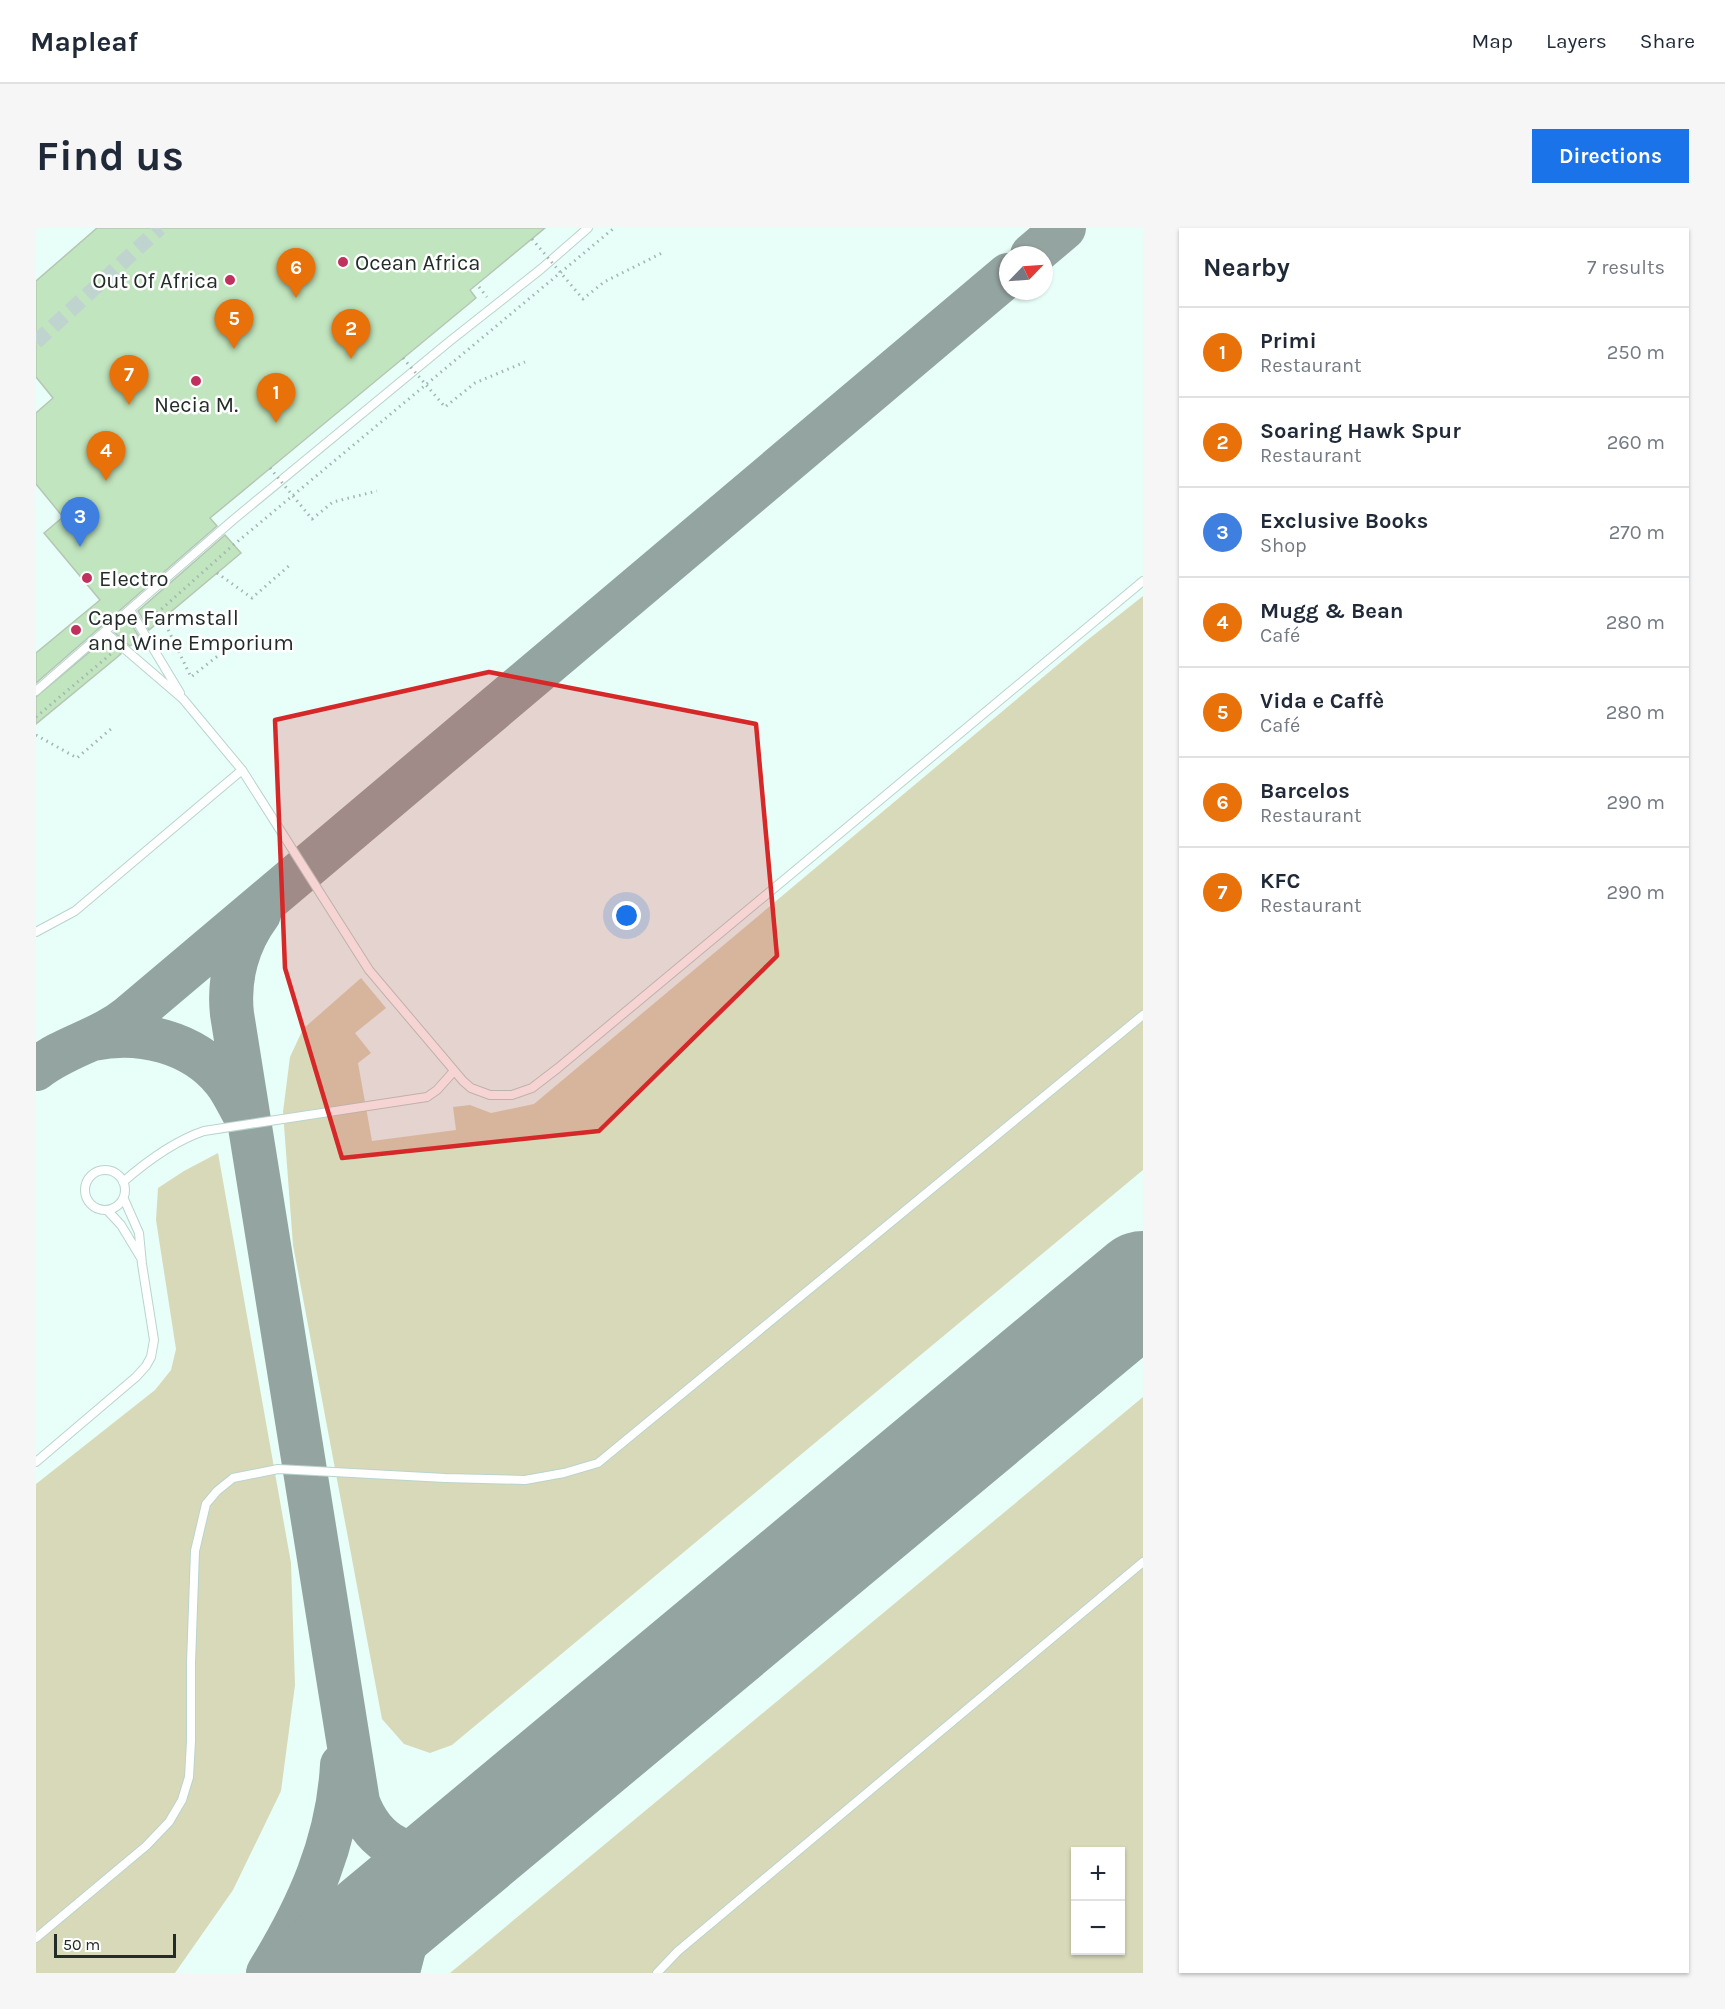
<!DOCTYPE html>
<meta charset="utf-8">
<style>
body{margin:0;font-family:Karla,sans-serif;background:#f6f6f7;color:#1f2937}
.controls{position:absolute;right:18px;bottom:18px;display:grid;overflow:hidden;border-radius:0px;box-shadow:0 2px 4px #0004}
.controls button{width:54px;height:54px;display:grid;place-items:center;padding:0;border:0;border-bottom:2px solid #e0e1e3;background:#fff;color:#1f2937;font:30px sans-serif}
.compass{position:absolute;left:963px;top:18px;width:54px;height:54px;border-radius:50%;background:#fff;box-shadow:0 2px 4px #0004;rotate:65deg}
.scale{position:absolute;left:18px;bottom:15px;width:122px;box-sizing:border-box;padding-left:6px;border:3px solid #222c29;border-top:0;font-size:16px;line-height:21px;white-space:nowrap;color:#222c29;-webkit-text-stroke:4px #fff;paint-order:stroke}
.you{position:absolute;left:591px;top:688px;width:21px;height:21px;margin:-15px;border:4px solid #fff;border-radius:50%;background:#1a73e8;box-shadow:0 0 0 9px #1a73e833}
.badge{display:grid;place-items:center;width:39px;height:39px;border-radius:50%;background:#1a73e8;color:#fff;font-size:20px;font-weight:700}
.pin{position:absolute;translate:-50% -50px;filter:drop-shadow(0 2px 3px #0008)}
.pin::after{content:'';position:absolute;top:32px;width:21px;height:18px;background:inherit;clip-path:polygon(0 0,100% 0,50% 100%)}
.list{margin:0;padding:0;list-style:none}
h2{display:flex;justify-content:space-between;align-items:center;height:78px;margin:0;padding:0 24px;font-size:26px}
h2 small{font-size:20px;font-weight:400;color:#747a83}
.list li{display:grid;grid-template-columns:39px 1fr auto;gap:18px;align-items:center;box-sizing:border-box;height:90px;padding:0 24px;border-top:2px solid #e0e1e3}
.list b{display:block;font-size:22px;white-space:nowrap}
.list p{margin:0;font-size:20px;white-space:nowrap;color:#747a83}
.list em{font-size:20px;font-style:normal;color:#747a83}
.map{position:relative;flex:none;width:1107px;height:1745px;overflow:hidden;border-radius:0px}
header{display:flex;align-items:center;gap:36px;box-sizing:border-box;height:84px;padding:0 30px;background:#fff;border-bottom:2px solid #e0e1e3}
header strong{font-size:28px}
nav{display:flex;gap:33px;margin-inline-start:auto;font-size:21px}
.intro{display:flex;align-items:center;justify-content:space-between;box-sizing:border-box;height:144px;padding:0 36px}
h1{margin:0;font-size:42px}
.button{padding:15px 27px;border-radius:0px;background:#1a73e8;color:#fff;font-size:21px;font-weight:700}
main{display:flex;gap:36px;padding:0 36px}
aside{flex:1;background:#fff;border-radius:0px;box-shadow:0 2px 4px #0004}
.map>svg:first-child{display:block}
.green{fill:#d8d9b9;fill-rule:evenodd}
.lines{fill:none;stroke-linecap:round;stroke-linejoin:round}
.taxiway{stroke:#94a4a0;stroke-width:44}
.runway{stroke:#94a4a0;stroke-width:110}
.building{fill:#c1e5be;stroke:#b5c6b4;stroke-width:1.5}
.street-tunnel{stroke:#c0d4cf;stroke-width:15;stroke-dasharray:15 8;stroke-linecap:butt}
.lane-casing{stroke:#b9d4cd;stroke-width:10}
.path{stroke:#a4b6b1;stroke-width:3;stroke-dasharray:1.5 4.5;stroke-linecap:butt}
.lane{stroke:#fff;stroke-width:8}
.path-bridge{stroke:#a4b6b1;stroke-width:3;stroke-dasharray:1.5 4.5;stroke-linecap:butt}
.marked{fill:#d62828;fill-opacity:0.2;stroke:#d62828;stroke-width:4.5;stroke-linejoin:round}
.poi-dot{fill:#c0325d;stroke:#fff;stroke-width:2}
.labels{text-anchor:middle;stroke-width:5;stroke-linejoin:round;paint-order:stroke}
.poi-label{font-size:22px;fill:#222c29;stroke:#fff;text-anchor:start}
</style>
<header>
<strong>Mapleaf</strong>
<nav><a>Map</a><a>Layers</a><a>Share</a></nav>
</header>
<div class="intro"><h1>Find us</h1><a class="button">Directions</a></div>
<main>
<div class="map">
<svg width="1107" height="1745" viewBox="0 0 1107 1745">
<rect width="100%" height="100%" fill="#e8fef8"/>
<!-- green -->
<path class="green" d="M1107,368V942L416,1517L394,1525L368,1516L346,1491L257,1017L247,884L254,829L267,801L325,750L350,780L319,805L335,825L322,835L336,913L420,902L417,879L434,877L455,885L498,876L1049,414Z
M182,925L255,1335L259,1457L245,1563L197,1662L139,1745H0V1256L119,1162L135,1142L140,1121L120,992L122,960L148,943Z
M1107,1169V1745H414ZM1040,1624H1084V1722H1040Z"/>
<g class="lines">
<!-- taxiway -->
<path class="taxiway" d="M996,27L1028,0
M223,686C202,714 192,750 196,786L322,1574C329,1593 340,1609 359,1619C412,1647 456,1598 496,1567
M57,811C103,801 157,814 188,852C196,862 201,873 207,884
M0,841C29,818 65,812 93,789L972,47
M232,1745C272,1680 302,1614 306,1537
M362,1745C372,1692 402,1648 443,1614"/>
<!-- runway -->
<path class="runway" d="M282,1745L1107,1058"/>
</g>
<!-- building -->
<path class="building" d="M61,0H509L434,62L440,70L174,290L181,298L0,455V425L64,372L8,305L27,289L0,256V185L17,170L0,149V53Z
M189,307L205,325L113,402L102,383Z
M92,391L104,410L94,418L78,404Z
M69,411L85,426L0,496V469Z"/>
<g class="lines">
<!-- street-tunnel -->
<path class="street-tunnel" d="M0,114L124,0"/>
<!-- lane casing -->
<g class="lane-casing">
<path id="lane" d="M94,382L144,465
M69,404L147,471L206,542L333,742L427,853L435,860L454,867H476L496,860L522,840L1107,353
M0,463L197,292L414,113L505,41L552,0
M0,704L39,683L206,542
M49 962a20 20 0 1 1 40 0a20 20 0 1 1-40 0Z
M87,954C111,933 138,913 168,903L391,869L401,862L418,843
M72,983L85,997L105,1030
M0,1234L100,1149L110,1138L115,1129L118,1112L106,1036L103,1005L88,971
M0,1710L110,1618L133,1594L146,1572L153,1549L155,1513V1435L159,1323L170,1276L181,1263L197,1250L242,1241L409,1250L489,1252L528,1245L562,1235L1107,787
M621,1745L642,1723L1107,1334"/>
</g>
<!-- path -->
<path class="path" d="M443,59L451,69
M181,345L216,370L255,336
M127,391L155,449L183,427
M112,393L195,319L578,0
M0,489L76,425
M0,507L41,530L76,500"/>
<!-- lane -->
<use href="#lane" class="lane"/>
<!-- path-bridge -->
<path class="path-bridge" d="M496,11L547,71L568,54L626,25
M367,130L409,179L439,155L489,134
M234,240L276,291L297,274L341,263"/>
</g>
<!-- marked area -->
<path class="marked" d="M453,444L720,496L741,728L563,903L306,930L249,740L239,492Z"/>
<!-- markers -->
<g class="poi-dot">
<circle cx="307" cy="34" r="6"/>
<circle cx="194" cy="52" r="6"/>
<circle cx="160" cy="153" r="6"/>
<circle cx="51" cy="350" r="6"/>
<circle cx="40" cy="402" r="6"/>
</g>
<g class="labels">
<!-- poi labels -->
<g class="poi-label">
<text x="319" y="42">Ocean Africa</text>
<text x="182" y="60" text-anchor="end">Out Of Africa</text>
<text x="160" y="184" text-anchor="middle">Necia M.</text>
<text x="63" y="358">Electro</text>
<text x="52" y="397">Cape Farmstall<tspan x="52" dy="25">and Wine Emporium</tspan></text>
</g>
</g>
</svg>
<div class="controls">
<button>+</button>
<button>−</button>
</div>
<svg class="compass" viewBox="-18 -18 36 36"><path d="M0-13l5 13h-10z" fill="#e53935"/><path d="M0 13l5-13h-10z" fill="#747a83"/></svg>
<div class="scale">50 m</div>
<div class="you"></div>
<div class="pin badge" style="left:240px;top:195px;background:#e8710a">1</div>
<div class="pin badge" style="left:315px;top:131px;background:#e8710a">2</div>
<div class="pin badge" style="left:44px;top:319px;background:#3f7fe0">3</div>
<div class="pin badge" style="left:70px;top:253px;background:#e8710a">4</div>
<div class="pin badge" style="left:198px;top:121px;background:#e8710a">5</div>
<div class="pin badge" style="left:260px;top:70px;background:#e8710a">6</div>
<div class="pin badge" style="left:93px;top:177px;background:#e8710a">7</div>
</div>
<aside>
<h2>Nearby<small>7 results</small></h2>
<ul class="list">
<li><span class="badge" style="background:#e8710a">1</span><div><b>Primi</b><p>Restaurant</p></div><em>250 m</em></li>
<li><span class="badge" style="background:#e8710a">2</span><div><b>Soaring Hawk Spur</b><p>Restaurant</p></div><em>260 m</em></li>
<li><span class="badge" style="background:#3f7fe0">3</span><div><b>Exclusive Books</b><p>Shop</p></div><em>270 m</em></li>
<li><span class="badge" style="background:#e8710a">4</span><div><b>Mugg &amp; Bean</b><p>Café</p></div><em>280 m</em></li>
<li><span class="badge" style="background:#e8710a">5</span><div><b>Vida e Caffè</b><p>Café</p></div><em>280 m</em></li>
<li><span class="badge" style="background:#e8710a">6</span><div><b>Barcelos</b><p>Restaurant</p></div><em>290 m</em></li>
<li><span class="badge" style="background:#e8710a">7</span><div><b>KFC</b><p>Restaurant</p></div><em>290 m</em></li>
</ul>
</aside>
</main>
